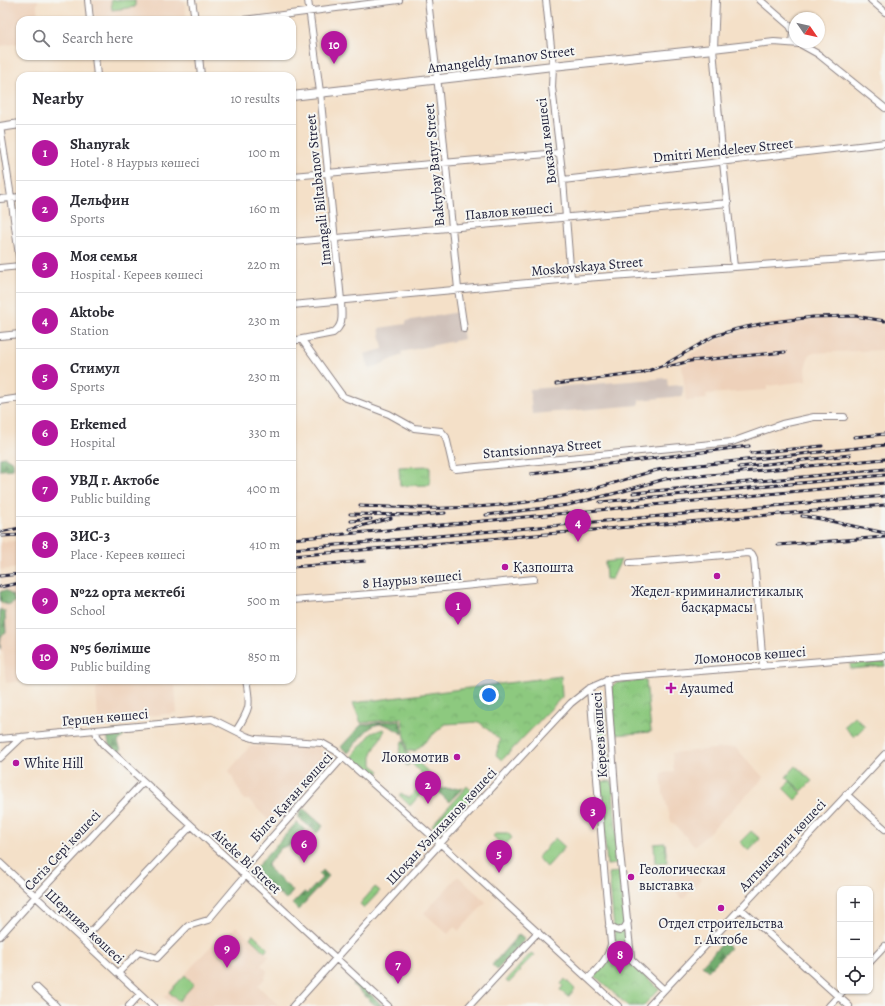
<!DOCTYPE html>
<meta charset="utf-8">
<style>
body{margin:0;font-family:Alegreya,serif;background:#f7f7f7;color:#2b2b33}
.controls{position:absolute;right:12px;bottom:12px;display:grid;overflow:hidden;border-radius:8px;box-shadow:0 1px 3px #0004}
.controls button{width:36px;height:36px;display:grid;place-items:center;padding:0;border:0;border-bottom:1px solid #e1e1e2;background:#fff;color:#2b2b33;font:20px sans-serif}
.compass{position:absolute;left:789px;top:12px;width:36px;height:36px;border-radius:50%;background:#fff;box-shadow:0 1px 3px #0004;rotate:124deg}
.you{position:absolute;left:489px;top:695px;width:14px;height:14px;margin:-10px;border:3px solid #fff;border-radius:50%;background:#1a73e8;box-shadow:0 0 0 6px #1a73e833}
.badge{display:grid;place-items:center;width:26px;height:26px;border-radius:50%;background:#b5179e;color:#fff;font-size:13px;font-weight:700}
.pin{position:absolute;translate:-50% -33px;filter:drop-shadow(0 1px 2px #0008)}
.pin::after{content:'';position:absolute;top:21px;width:14px;height:12px;background:inherit;clip-path:polygon(0 0,100% 0,50% 100%)}
.list{margin:0;padding:0;list-style:none}
h2{display:flex;justify-content:space-between;align-items:center;height:52px;margin:0;padding:0 16px;font-size:17px}
h2 small{font-size:13px;font-weight:400;color:#7c7c81}
.list li{display:grid;grid-template-columns:26px 1fr auto;gap:12px;align-items:center;box-sizing:border-box;height:56px;padding:0 16px;border-top:1px solid #e1e1e2}
.list b{display:block;font-size:15px;white-space:nowrap}
.list p{margin:0;font-size:13px;white-space:nowrap;color:#7c7c81}
.list em{font-size:13px;font-style:normal;color:#7c7c81}
.icon{flex:none;width:22px;height:22px;fill:none;stroke:currentColor;stroke-width:2;stroke-linecap:round;stroke-linejoin:round}
.map{position:relative;flex:none;width:885px;height:1006px;overflow:hidden}
.search{position:absolute;background:#fff;box-shadow:0 1px 3px #0004;left:16px;top:16px;width:280px;height:44px;display:flex;align-items:center;gap:10px;box-sizing:border-box;padding:0 14px;border-radius:12px;color:#7c7c81;font-size:15px}
.panel{position:absolute;background:#fff;box-shadow:0 1px 3px #0004;left:16px;top:72px;width:280px;height:612px;border-radius:12px}
.map>svg:first-child{display:block}
.built{fill:#eed1ba}
.industrial{fill:#cfc1ba}
.grass{fill:url(#grass-tufts);stroke:#58765d}
.forest{fill:url(#forest-firs);stroke:#4a6854}
.park{fill:url(#park-crowns);stroke:#58765d}
.garden{fill:#8dc97f;stroke:#58765d}
.lines{fill:none;stroke-linecap:round;stroke-linejoin:round}
.minor-casing{stroke:#8b8182;stroke-width:8}
.major-casing{stroke:#8b8182;stroke-width:10}
.minor{stroke:#fff;stroke-width:6}
.major{stroke:#fff;stroke-width:8}
.rail-casing{stroke:#22223b;stroke-width:3}
.rail{stroke:#f6f6f2;stroke-width:1.5;stroke-dasharray:4.5;stroke-linecap:butt}
.poi-dot{fill:#b5179e;stroke:#f6f6f2;stroke-width:1.5}
.labels{text-anchor:middle;stroke-width:4;stroke-linejoin:round;paint-order:stroke}
.street-label{font-size:14px;fill:#22223b;stroke:#f6f6f2}
.poi-label{font-size:14px;fill:#22223b;stroke:#f6f6f2;text-anchor:start}
</style>
<div class="map">
<svg width="885" height="1006" viewBox="0 0 885 1006">
<defs>
<pattern id="grass-tufts" width="24" height="20" patternUnits="userSpaceOnUse"><rect width="24" height="20" fill="#8dc97f"/><path d="M3 7l-1-3M5 7V3M7 7l1-3M15 17l-1-3M17 17v-4M19 17l1-3" fill="none" stroke="#79ac6f"/></pattern>
<pattern id="forest-firs" width="22" height="20" patternUnits="userSpaceOnUse"><rect width="22" height="20" fill="#72ad6e"/><path d="M5 1l3.5 6h-7zM16 11l3.5 6h-7z" fill="#5d8c5c"/></pattern>
<pattern id="park-crowns" width="20" height="18" patternUnits="userSpaceOnUse"><rect width="20" height="18" fill="#8dc97f"/><path d="M2 6a3 3 0 1 1 6 0M12 15a3 3 0 1 1 6 0" fill="none" stroke="#79ac6f"/></pattern>
</defs>
<rect width="100%" height="100%" fill="#f6f6f2"/>
<filter id="ink" filterUnits="userSpaceOnUse"><feTurbulence type="fractalNoise" baseFrequency=".025" numOctaves="2"/><feDisplacementMap in="SourceGraphic" scale="8" xChannelSelector="R" yChannelSelector="G"/><feConvolveMatrix kernelMatrix="1 2 1 2 8 2 1 2 1" color-interpolation-filters="sRGB"/></filter>
<filter id="wash" filterUnits="userSpaceOnUse"><feTurbulence type="fractalNoise" baseFrequency=".012" numOctaves="4" result="noise"/><feDisplacementMap in="SourceGraphic" scale="16" xChannelSelector="R" yChannelSelector="G"/><feGaussianBlur stdDeviation="0.9" result="paint"/><feColorMatrix in="noise" values="0 0 0 0 0 0 0 0 0 0 0 0 0 0 0 0 0 1.4 0 .05"/><feComposite in="paint" operator="in"/></filter>
<g filter="url(#wash)">
<rect width="100%" height="100%" fill="#f4e0c8"/>
<!-- built -->
<path class="built" d="M0,0H38L37,6L38,20H20V43L0,46Z
M93,0H184L187,20H95Z
M815,318H858L859,320L885,326L884,350L810,353L805,368L806,381L767,386V390L706,394L707,399L686,401L682,365L690,363L689,355L720,338L741,330L785,321Z
M16,541H20V568L0,570V542Z
M20,586V680H39V681L32,680L6,683L3,651H0V591Z
M104,680H242V681L175,686L177,713L98,720L96,690Z
M250,746L319,747L330,758L271,823L249,800H244L229,771Z
M735,747L764,778L695,846L671,821L663,792L661,773L674,772L672,753Z
M670,863L683,874L689,868L701,880L683,899L658,876Z
M458,876L486,902L459,931L454,927L448,934L424,913Z
M236,926L269,956L261,965L267,971L265,978L258,986L278,1005L277,1006H174L164,997L221,935L225,938Z"/>
<!-- industrial -->
<path class="industrial" d="M459,312L464,339L401,352L402,355L370,369L364,354L383,349L379,328L406,324V321Z
M667,378L668,386L683,385V396L639,400V405L532,414L530,389Z"/>
<!-- grass -->
<path class="grass" d="M430,466V485L400,486L399,467Z
M621,560L612,579H606L605,562Z
M885,662V666L851,669L850,664Z
M383,729L385,730L372,753V765L380,771L375,777L352,756L372,733Z
M402,741H404L406,752L432,775L429,780L431,782L410,806L399,795L401,793L409,798L424,782L422,780L425,777L411,763L407,766L399,755Z
M375,887L380,891L364,908L360,904Z
M531,953L534,955L519,970L520,971L509,983L506,981Z
M565,979L575,989L568,997L560,990L563,986L561,984Z"/>
<!-- forest -->
<path class="forest" d="M5,457L13,462V469L0,470V458Z
M5,590L13,596L15,602L10,605L1,603L0,592Z
M0,609L5,612L6,633L1,636L0,649Z
M400,720L403,734C397,731 392,727 386,725C370,719 357,743 348,753L341,747L361,725Z
M124,730V736L118,742L121,750L116,752L109,744L107,736L110,732Z
M463,788L449,802L435,789Z
M303,808L323,826L317,833L299,818V812Z
M297,822L305,830L292,844L281,848L268,864L269,869L293,891L286,900L253,871Z
M323,870L329,876L298,910L292,904L304,892L307,894L322,878L319,875Z
M519,934L525,939L497,970L492,965Z
M724,942L730,948L708,971L702,965Z
M357,981L383,1006H376L353,985Z"/>
<!-- park -->
<path class="park" d="M561,676L562,697L502,760L496,755L500,740L479,722L445,724L415,751H407L402,718L361,723L353,703Z
M646,680L651,732L614,735L611,687L616,683Z
M594,703H604L607,735L597,736Z
M854,716L865,726L854,737L844,727Z
M608,742L611,774L600,775L597,743Z
M612,781L619,864L607,865L600,782Z
M790,781L802,793L795,800L783,788Z
M467,786L475,794L441,833L432,825Z
M751,831L760,839L749,851L740,842Z
M496,833H508L512,838L503,846L493,836Z
M665,843L667,862L655,863L654,844Z
M620,872L627,956L631,963L659,989L643,1006H628L594,975L613,954L614,949L615,940L609,873Z
M253,934L268,948L265,952L250,938Z"/>
<!-- garden -->
<path class="garden" d="M111,0H135V7L112,10Z
M796,766L812,781L802,791L786,777Z
M555,838L565,847L547,867L537,858Z
M185,975L194,984L179,1001L169,992Z"/>
</g>
<g filter="url(#ink)">
<g class="lines">
<!-- minor casing -->
<g class="minor-casing">
<path id="minor" d="M88,0L90,20
M192,0L195,20
M428,0L439,94L458,289L464,329
M546,0L553,66L552,87L563,180L571,279
M760,0L790,26L793,32L792,43
M871,0L885,12
M243,20L399,0
M95,56L97,76
M199,56L201,76
M0,126L11,197L20,263
M292,176L559,153
M563,180L885,143
M0,199L20,197
M292,242L728,203
M734,267L723,162L713,49L774,42L800,44L818,54L885,108
M0,268L20,266
M292,305L571,279L885,256
M0,336L20,334
M302,340L341,394L344,397L389,414L414,428L441,431L446,437L453,467L456,469L732,442L782,424L814,417H844
M292,341L333,333C345,324 341,314 341,300L320,92L308,0
M0,401L20,398
M630,563L748,553L752,554L754,558L763,666
M292,600L423,590L534,579
M607,680L619,842L631,958L632,960L664,990
M96,730L97,736L103,744L388,1006
M236,731C250,709 251,706 246,680
M0,739L212,719L246,736L256,739L322,743L336,751L441,844L618,1006
M0,758L22,737
M846,794L885,829
M0,863L153,1006
M241,872L343,757
M740,908L849,1006
M609,926L616,930L620,931L625,927L628,922
M0,936L36,896L143,782
M83,940L191,826
M870,962L885,946
M118,973L139,952L157,958L188,926L208,920L245,876
M589,978C598,968 609,958 611,944L604,869L590,688
M36,987L56,1006
M129,1006L140,994
M293,1006L447,836L571,703L590,688L613,678L885,656
M469,1006L538,932
M649,1006L885,754
M829,1006L843,991"/>
</g>
<!-- major casing -->
<g class="major-casing">
<path id="major" d="M292,96L553,66L713,49L715,0
M0,127L20,124"/>
</g>
<!-- minor -->
<use href="#minor" class="minor"/>
<!-- major -->
<use href="#major" class="major"/>
<!-- rail casing -->
<g class="rail-casing">
<path id="rail" d="M667,367L690,361L785,352
M556,384L642,373L664,365L714,336L737,329L765,323L813,317L855,316L885,321
M854,437L885,434
M751,453L822,446
M739,467L850,455
M531,474L749,446
M633,493L885,469
M600,502L885,475
M360,506C389,507 419,509 448,508C490,507 540,502 581,492C609,486 635,475 662,469L885,445
M350,514L421,515L445,513
M486,515L568,505L624,491L665,479L885,459
M802,516L821,519L885,533
M351,521L371,519
M350,529L391,518
M0,532L20,528
M2,536L20,535
M292,539L885,483
M778,545L885,537
M292,549L885,496
M292,556L885,505
M292,567L365,561
M0,576L20,574
M0,587L20,583"/>
</g>
<!-- rail -->
<use href="#rail" class="rail"/>
</g>
</g>
<!-- markers -->
<g class="poi-dot">
<circle cx="505" cy="567" r="4"/>
<circle cx="717" cy="576" r="4"/>
<path d="M669 682h4v4h4v4h-4v4h-4v-4h-4v-4h4z"/>
<circle cx="457" cy="757" r="4"/>
<circle cx="16" cy="763" r="4"/>
<circle cx="631" cy="877" r="4"/>
<circle cx="721" cy="908" r="4"/>
</g>
<g class="labels">
<!-- street labels -->
<g class="street-label">
<text transform="translate(501 59) rotate(-7)" y="5">Amangeldy Imanov Street</text>
<text transform="translate(546 141) rotate(-97)" y="5">Вокзал көшесі</text>
<text transform="translate(723 150) rotate(-6)" y="5">Dmitri Mendeleev Street</text>
<text transform="translate(434 165) rotate(-95)" y="5">Baktybay Batyr Street</text>
<text transform="translate(318 190) rotate(-96)" y="5">Imangali Biltabanov Street</text>
<text transform="translate(509 211) rotate(-5)" y="5">Павлов көшесі</text>
<text transform="translate(587 266) rotate(-5)" y="5">Moskovskaya Street</text>
<text transform="translate(542 448) rotate(-5)" y="5">Stantsionnaya Street</text>
<text transform="translate(412 579) rotate(-5)" y="5">8 Наурыз көшесі</text>
<text transform="translate(750 655) rotate(-4)" y="5">Ломоносов көшесі</text>
<text transform="translate(105 717) rotate(-5)" y="5">Герцен көшесі</text>
<text transform="translate(599 735) rotate(-94)" y="5">Кереев көшесі</text>
<text transform="translate(291 797) rotate(-48)" y="5">Білге Қаған көшесі</text>
<text transform="translate(441 826) rotate(-47)" y="5">Шоқан Уәлиханов көшесі</text>
<text transform="translate(782 845) rotate(-47)" y="5">Алтынсарин көшесі</text>
<text transform="translate(62 850) rotate(-47)" y="5">Сегіз Сері көшесі</text>
<text transform="translate(247 861) rotate(43)" y="5">Aiteke Bi Street</text>
<text transform="translate(85 926) rotate(43)" y="5">Шернияз көшесі</text>
</g>
<!-- poi labels -->
<g class="poi-label">
<text x="513" y="572">Қазпошта</text>
<text x="717" y="596" text-anchor="middle">Жедел-криминалистикалық<tspan x="717" dy="16">басқармасы</tspan></text>
<text x="680" y="693">Ayaumed</text>
<text x="449" y="762" text-anchor="end">Локомотив</text>
<text x="24" y="768">White Hill</text>
<text x="639" y="874">Геологическая<tspan x="639" dy="16">выставка</tspan></text>
<text x="721" y="928" text-anchor="middle">Отдел строительства<tspan x="721" dy="16">г. Актобе</tspan></text>
</g>
</g>
</svg>
<div class="controls">
<button>+</button>
<button>−</button>
<button><svg class="icon" aria-label="locate" viewBox="0 0 24 24"><circle cx="12" cy="12" r="6"/><path d="M12 2v4M12 18v4M2 12h4M18 12h4"/></svg></button>
</div>
<svg class="compass" viewBox="-18 -18 36 36"><path d="M0-13l5 13h-10z" fill="#e53935"/><path d="M0 13l5-13h-10z" fill="#7c7c81"/></svg>
<div class="you"></div>
<div class="pin badge" style="left:458px;top:625px">1</div>
<div class="pin badge" style="left:428px;top:804px">2</div>
<div class="pin badge" style="left:593px;top:830px">3</div>
<div class="pin badge" style="left:578px;top:542px">4</div>
<div class="pin badge" style="left:499px;top:873px">5</div>
<div class="pin badge" style="left:304px;top:863px">6</div>
<div class="pin badge" style="left:398px;top:984px">7</div>
<div class="pin badge" style="left:620px;top:974px">8</div>
<div class="pin badge" style="left:227px;top:968px">9</div>
<div class="pin badge" style="left:334px;top:64px">10</div>
<div class="search"><svg class="icon" aria-label="search" viewBox="0 0 24 24"><circle cx="10" cy="10" r="6"/><path d="M15 15l6 6"/></svg>Search here</div>
<section class="panel">
<h2>Nearby<small>10 results</small></h2>
<ul class="list">
<li><span class="badge">1</span><div><b>Shanyrak</b><p>Hotel · 8 Наурыз көшесі</p></div><em>100 m</em></li>
<li><span class="badge">2</span><div><b>Дельфин</b><p>Sports</p></div><em>160 m</em></li>
<li><span class="badge">3</span><div><b>Моя семья</b><p>Hospital · Кереев көшесі</p></div><em>220 m</em></li>
<li><span class="badge">4</span><div><b>Aktobe</b><p>Station</p></div><em>230 m</em></li>
<li><span class="badge">5</span><div><b>Стимул</b><p>Sports</p></div><em>230 m</em></li>
<li><span class="badge">6</span><div><b>Erkemed</b><p>Hospital</p></div><em>330 m</em></li>
<li><span class="badge">7</span><div><b>УВД г. Актобе</b><p>Public building</p></div><em>400 m</em></li>
<li><span class="badge">8</span><div><b>ЗИС-3</b><p>Place · Кереев көшесі</p></div><em>410 m</em></li>
<li><span class="badge">9</span><div><b>№22 орта мектебі</b><p>School</p></div><em>500 m</em></li>
<li><span class="badge">10</span><div><b>№5 бөлімше</b><p>Public building</p></div><em>850 m</em></li>
</ul>
</section>
</div>
